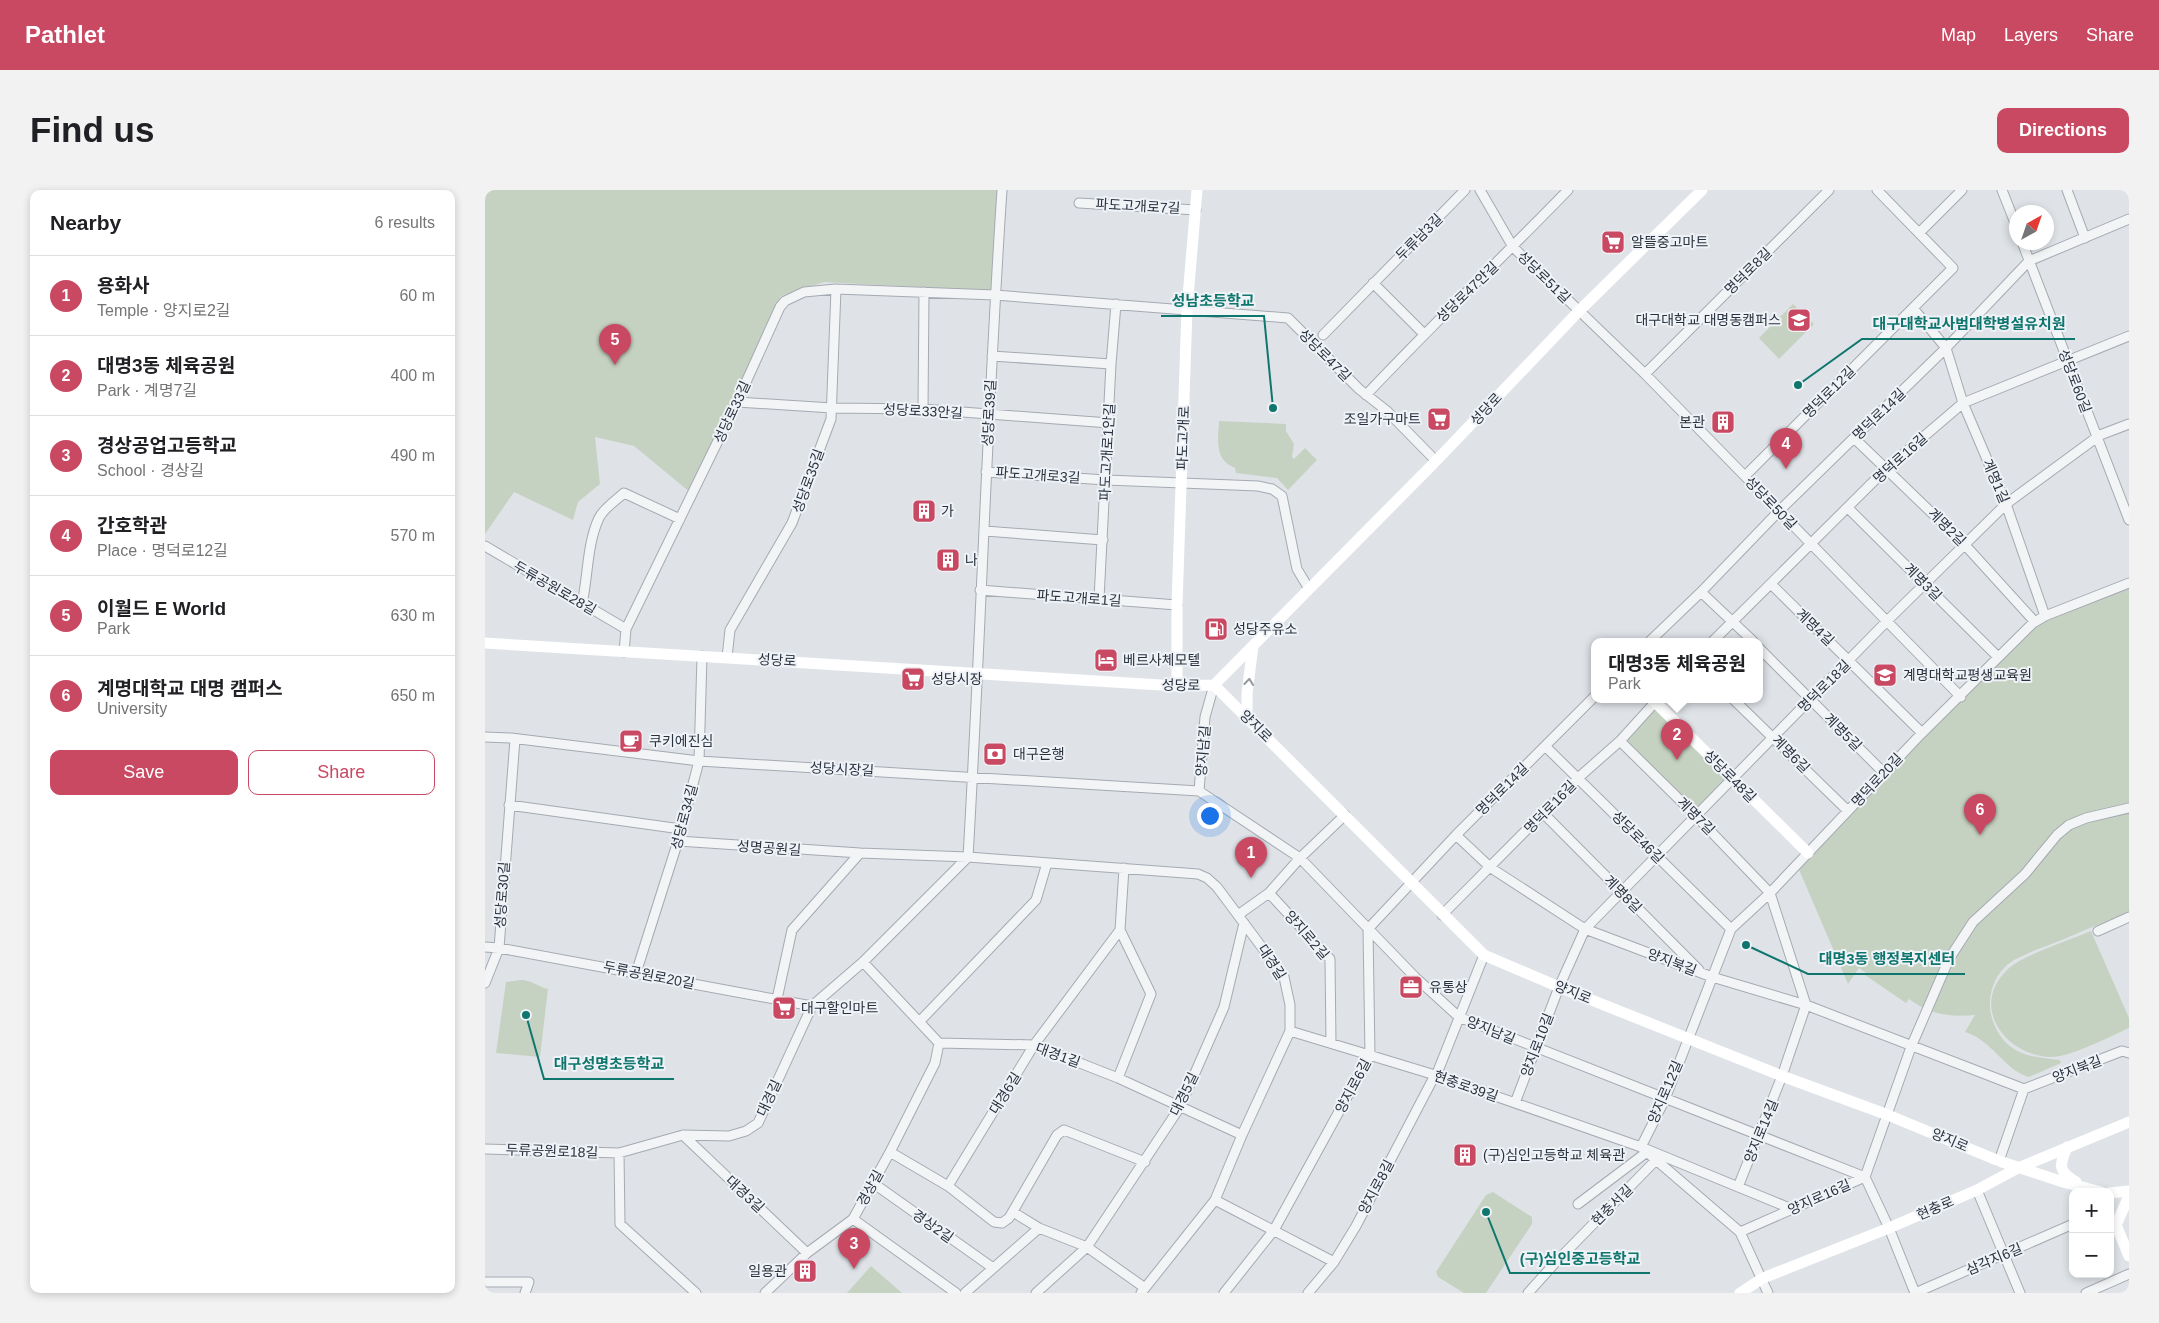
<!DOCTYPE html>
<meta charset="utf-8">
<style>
body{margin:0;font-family:Helvetica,"Noto Sans KR",sans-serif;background:#f2f2f2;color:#202124}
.controls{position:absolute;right:15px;bottom:15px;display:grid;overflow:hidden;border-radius:10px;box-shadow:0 2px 8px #0003}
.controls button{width:45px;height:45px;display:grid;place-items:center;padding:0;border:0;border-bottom:1px solid #e0e0e0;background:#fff;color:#202124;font:25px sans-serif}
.compass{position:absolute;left:1524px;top:15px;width:45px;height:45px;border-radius:50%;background:#fff;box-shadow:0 2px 8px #0003;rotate:40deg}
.you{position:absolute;left:724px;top:625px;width:18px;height:18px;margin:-12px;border:4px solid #fff;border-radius:50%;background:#1a73e8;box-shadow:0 0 0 8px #1a73e833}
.badge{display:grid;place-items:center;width:32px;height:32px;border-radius:50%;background:#c94862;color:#fff;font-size:16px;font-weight:700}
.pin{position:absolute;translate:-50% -41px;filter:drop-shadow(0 1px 2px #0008)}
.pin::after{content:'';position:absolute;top:26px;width:18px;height:15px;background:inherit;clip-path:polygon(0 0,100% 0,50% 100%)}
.popup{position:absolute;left:1106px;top:448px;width:172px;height:65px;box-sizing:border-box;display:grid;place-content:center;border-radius:10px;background:#fff;filter:drop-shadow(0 1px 4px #0005);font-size:16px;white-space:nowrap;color:#757577}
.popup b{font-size:19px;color:#202124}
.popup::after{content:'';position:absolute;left:50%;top:100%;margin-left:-10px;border:10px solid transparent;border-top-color:#fff}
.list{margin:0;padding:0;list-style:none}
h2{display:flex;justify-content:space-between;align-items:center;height:65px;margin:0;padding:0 20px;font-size:21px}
h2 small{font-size:16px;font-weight:400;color:#757577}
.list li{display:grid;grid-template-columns:32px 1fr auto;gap:15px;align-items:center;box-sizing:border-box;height:80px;padding:0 20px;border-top:1px solid #e0e0e0}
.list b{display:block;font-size:19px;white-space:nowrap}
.list p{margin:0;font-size:16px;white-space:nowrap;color:#757577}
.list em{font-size:16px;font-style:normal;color:#757577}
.actions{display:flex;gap:10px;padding:15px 20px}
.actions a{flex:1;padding:11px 0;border:1px solid #c94862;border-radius:10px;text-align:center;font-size:18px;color:#c94862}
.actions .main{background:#c94862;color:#fff}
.map{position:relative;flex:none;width:1644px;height:1103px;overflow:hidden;border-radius:10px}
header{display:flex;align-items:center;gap:30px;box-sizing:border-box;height:70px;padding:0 25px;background:#c94862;color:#fff}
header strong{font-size:24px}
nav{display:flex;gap:28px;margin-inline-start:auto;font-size:18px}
.intro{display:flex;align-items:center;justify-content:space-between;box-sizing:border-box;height:120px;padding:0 30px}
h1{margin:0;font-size:35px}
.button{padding:12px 22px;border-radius:10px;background:#c94862;color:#fff;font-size:18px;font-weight:700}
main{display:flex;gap:30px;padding:0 30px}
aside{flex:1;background:#fff;border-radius:10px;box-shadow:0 2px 8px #0003}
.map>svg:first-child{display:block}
.green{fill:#c6d2c1}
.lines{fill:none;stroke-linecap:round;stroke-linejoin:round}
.street-casing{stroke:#a5aab2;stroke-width:11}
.street{stroke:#f2f4f6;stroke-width:9}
.secondary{stroke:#fff;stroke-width:11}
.oneway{stroke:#94989f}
.labels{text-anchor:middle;stroke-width:4;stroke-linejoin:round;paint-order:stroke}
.street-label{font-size:14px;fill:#29323f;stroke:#eff2f6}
.poi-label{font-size:14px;fill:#29323f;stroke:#eff2f6;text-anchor:start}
.leader{fill:none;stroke:#0f766e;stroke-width:2}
.callout-dot{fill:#0f766e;stroke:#eff2f6;stroke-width:2}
.callout-label{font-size:15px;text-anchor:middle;font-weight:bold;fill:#0f766e;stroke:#eff2f6;stroke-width:4;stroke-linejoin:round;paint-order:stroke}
</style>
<header>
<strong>Pathlet</strong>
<nav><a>Map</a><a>Layers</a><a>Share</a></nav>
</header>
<div class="intro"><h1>Find us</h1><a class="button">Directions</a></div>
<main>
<aside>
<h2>Nearby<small>6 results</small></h2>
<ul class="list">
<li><span class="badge">1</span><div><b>용화사</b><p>Temple · 양지로2길</p></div><em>60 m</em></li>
<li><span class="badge">2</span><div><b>대명3동 체육공원</b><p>Park · 계명7길</p></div><em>400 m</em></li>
<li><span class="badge">3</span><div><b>경상공업고등학교</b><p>School · 경상길</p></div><em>490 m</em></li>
<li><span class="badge">4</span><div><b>간호학관</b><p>Place · 명덕로12길</p></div><em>570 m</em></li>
<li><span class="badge">5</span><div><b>이월드 E World</b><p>Park</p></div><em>630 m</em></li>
<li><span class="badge">6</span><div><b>계명대학교 대명 캠퍼스</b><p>University</p></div><em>650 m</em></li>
</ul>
<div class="actions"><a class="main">Save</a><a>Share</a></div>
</aside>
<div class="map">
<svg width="1644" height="1103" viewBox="0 0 1644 1103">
<rect width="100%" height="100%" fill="#dfe3e8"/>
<!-- green -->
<path class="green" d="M0,0H513L507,101L339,92L296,106L206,303L149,256L110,247L115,294L93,312L88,330L29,302L0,344Z
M1308,114L1329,134L1294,169L1274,148Z
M734,231L801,234V241L809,254L807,267L809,269L820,258L832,270L803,300L792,288L751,283L750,278C729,270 733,250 734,231Z
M1644,393V722C1622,731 1599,740 1577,750C1562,756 1546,761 1531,769C1508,781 1499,811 1509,834C1522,865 1546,867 1575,870L1576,873L1544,887C1519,880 1507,850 1480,842L1490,825C1463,827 1446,825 1424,809L1421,813L1380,785L1381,783L1374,778L1363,794L1312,675L1550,432Z
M1170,512L1248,589L1211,626L1135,551Z
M1606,741L1644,828V838C1624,847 1584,868 1565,867C1519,865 1484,815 1523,779C1538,765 1585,750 1606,741Z
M36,790C47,790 53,797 63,799L55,867L11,863L21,792Z
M1008,1002L1047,1027V1034L1001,1103H979L953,1087L951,1082L1001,1005Z
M386,1076L417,1103H362Z"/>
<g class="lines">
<!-- street casing -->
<g class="street-casing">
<path id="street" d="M995,0L1028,57L1160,184L1476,507
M1517,0L1532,38
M1582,0L1600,48
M594,13L711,20
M1434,43L1477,0
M1537,52L1644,330
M888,93L939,144
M1428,118L1461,158L1478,213L1521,314L1560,426
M838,145L980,0
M507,166L626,174
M1160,184L1344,0
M881,205C947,135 1016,69 1083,0
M252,212L347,218L438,219L624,233
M438,219L439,102
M1369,248L1480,355L1550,432
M501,282L621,290L773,296L787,299L797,306L812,379L824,399
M1260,286L1468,78L1392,0
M1363,318L1513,467
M500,341L618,350
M0,356L141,439
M1286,394L1437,543
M495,400L692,415
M1216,402L1268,451
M614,409L626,174L631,114
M97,414C103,387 102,353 114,328C118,319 131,310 139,303L195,329
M1165,451L1216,402L1294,321L1461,158L1544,71L1644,29
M1228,451L1402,278L1478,213L1644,146
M1274,458L1399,583
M139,462L141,439L252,212L295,117L300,111L319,102L351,99L510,105L803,128L874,199L902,221L951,271
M242,467L245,440L307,333L346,229L351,99
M1248,509L1363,621
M0,547L26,548L214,571L714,601L815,668L930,787L974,827L1380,987L1404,1038L1430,1103
M1135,551L1211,626L1285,703L1321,815L1297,886L1253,997
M1060,556L1246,739
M714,601L720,527L729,495
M24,615L196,639
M1059,624L1214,780
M971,645L1006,678L1100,739L1227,787L1321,815L1539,899L1637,861L1644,863
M193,651L375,663L483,667L713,684L722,688L732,697L799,787L805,815V841L757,945L730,1010L656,1103
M784,703L845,769L846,853
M753,725L784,703L815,668L860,625
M957,725L1093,588L1135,551L1173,509
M1613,741L1644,727
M0,757L14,758L327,816
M378,772L454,853L549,855L633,888L757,945
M151,783L193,651L214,571L217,466
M0,793L14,758L30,549
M292,809L307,740L375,663
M435,831L551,710L562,673
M805,841L950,885L1156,957L1307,1019
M951,886L999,765
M633,888L666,804L635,740
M1030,913L1074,797L1100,739L1402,431L1521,314L1615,245L1644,234
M198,945L322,1063
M0,959L134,963L198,945L244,946L261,941L273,933L327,816L378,772L483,667C496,445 502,222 517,0
M405,962L463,996L509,1032L517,1033L524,1028L572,945L579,940L660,972
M134,963L135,1034L211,1103
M1514,971L1539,899
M388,993L508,1078
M463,996L549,855L635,740L639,678
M1492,1000L1535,1103
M730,1010L849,1072
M1093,1014L1162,962
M528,1022L554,1038L602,1057L660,1098
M368,1029L471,1103
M1255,1042L1380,987L1426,857L1464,769L1488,732L1540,684L1572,645L1584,635L1601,628L1644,618
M0,1092H44L40,1103
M280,1103L322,1063L368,1029L405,962L450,873L454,853
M480,1103L554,1038
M551,1103L602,1057L695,917L739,817L759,733
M739,1103L789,1040L885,865L883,739L971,645L1110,506
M823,1103L849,1072L871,1036L950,885
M1043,1103L1070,1073L1171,970
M1283,1103L1255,1042L1156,957L1180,909L1246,739L1285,703L1436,544L1548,433L1560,426L1644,393
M1430,1103L1588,1034
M1601,1103L1644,1084"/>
</g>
<!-- street -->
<use href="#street" class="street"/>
<!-- secondary -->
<path class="secondary" d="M0,453L692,496L729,495L951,271L1094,121L1217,0
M729,495L999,765L1074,797L1297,886L1403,925L1514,971L1578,992L1616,1002
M692,496V415L702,119L712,0
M1167,509L1323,663
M762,528V503L768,456
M1582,957C1574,976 1573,981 1591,992
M1625,1003L1644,1001
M1625,1030L1631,1035L1644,1066
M1631,1035L1644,1006
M1255,1103L1278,1088L1404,1038L1492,1000L1533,978L1644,932"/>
</g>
<!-- one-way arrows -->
<defs><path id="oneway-chevron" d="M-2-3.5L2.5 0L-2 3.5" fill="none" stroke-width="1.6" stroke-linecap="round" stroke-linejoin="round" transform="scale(1.25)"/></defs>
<use class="oneway" href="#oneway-chevron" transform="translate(764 492) rotate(-84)"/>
<!-- icons -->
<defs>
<g id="supermarket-square" transform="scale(1.25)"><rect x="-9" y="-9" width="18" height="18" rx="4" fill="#c94862" stroke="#eff2f6"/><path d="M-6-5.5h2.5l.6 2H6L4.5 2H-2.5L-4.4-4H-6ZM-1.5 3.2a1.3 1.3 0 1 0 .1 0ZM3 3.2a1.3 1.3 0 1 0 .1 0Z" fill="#fff"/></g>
<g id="university-square" transform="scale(1.25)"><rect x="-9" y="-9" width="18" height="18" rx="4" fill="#c94862" stroke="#eff2f6"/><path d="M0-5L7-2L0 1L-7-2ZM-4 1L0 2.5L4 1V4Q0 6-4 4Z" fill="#fff"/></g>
<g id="building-square" transform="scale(1.25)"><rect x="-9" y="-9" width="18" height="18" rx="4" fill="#c94862" stroke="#eff2f6"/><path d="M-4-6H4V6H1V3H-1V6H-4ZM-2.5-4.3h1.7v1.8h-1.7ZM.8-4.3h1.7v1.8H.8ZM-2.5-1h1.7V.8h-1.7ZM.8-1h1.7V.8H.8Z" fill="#fff"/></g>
<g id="fuel-square" transform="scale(1.25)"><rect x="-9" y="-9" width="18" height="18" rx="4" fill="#c94862" stroke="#eff2f6"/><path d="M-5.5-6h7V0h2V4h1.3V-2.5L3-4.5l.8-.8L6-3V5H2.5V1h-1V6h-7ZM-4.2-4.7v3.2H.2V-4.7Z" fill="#fff"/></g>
<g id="hotel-square" transform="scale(1.25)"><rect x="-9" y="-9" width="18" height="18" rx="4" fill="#c94862" stroke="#eff2f6"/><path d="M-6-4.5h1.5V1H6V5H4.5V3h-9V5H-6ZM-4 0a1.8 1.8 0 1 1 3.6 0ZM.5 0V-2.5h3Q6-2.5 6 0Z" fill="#fff"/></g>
<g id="cafe-square" transform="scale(1.25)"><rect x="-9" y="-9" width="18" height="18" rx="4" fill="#c94862" stroke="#eff2f6"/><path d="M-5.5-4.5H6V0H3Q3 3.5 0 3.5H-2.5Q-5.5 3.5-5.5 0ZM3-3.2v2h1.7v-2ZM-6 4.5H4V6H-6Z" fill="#fff"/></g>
<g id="bank-square" transform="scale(1.25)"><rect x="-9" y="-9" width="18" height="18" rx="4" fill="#c94862" stroke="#eff2f6"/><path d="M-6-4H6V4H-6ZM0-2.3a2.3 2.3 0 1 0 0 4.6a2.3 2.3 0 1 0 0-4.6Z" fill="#fff"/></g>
<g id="office-square" transform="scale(1.25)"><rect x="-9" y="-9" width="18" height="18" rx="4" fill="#c94862" stroke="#eff2f6"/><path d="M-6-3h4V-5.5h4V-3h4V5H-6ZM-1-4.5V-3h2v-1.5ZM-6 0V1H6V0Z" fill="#fff"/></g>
</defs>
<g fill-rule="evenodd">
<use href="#supermarket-square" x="1128" y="52"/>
<use href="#university-square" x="1314" y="130"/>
<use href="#supermarket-square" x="954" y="229"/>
<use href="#building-square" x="1238" y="232"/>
<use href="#building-square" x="439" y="321"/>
<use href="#building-square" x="463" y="370"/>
<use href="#fuel-square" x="731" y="439"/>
<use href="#hotel-square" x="621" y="470"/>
<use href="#university-square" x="1400" y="485"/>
<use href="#supermarket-square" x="428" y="489"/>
<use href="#cafe-square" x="146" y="551"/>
<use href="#bank-square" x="510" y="564"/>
<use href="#office-square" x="926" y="797"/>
<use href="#supermarket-square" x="299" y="818"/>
<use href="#building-square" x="980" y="965"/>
<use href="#building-square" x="320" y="1081"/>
</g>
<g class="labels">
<!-- street labels -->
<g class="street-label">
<text transform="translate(653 16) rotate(3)" y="5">파도고개로7길</text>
<text transform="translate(934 47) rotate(-45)" y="5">두류남3길</text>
<text transform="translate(1263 81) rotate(-45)" y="5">명덕로8길</text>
<text transform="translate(1059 87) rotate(44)" y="5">성당로51길</text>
<text transform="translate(982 102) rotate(-44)" y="5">성당로47안길</text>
<text transform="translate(840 165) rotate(45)" y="5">성당로47길</text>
<text transform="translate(1590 191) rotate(69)" y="5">성당로60길</text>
<text transform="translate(1344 202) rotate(-45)" y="5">명덕로12길</text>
<text transform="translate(1001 219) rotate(-47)" y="5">성당로</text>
<text transform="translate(438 221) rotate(3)" y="5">성당로33안길</text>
<text transform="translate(247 222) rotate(-65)" y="5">성당로33길</text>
<text transform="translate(504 223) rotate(-87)" y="5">성당로39길</text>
<text transform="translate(1394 224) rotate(-44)" y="5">명덕로14길</text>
<text transform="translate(698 248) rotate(-88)" y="5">파도고개로</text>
<text transform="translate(622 262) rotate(-87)" y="5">파도고개로1안길</text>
<text transform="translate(1415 268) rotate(-42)" y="5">명덕로16길</text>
<text transform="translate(553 285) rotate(4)" y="5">파도고개로3길</text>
<text transform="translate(323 291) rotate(-70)" y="5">성당로35길</text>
<text transform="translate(1511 291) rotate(67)" y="5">계명1길</text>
<text transform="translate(1286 313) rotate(46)" y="5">성당로50길</text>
<text transform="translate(1462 337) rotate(45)" y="5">계명2길</text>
<text transform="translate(1438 392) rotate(45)" y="5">계명3길</text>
<text transform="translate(70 398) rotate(30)" y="5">두류공원로28길</text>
<text transform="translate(594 408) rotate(4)" y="5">파도고개로1길</text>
<text transform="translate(1330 437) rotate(44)" y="5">계명4길</text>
<text transform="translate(292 470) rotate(3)" y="5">성당로</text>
<text transform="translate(696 495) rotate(1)" y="5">성당로</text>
<text transform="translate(1339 496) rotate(-45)" y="5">명덕로18길</text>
<text transform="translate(771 536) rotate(45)" y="5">양지로</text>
<text transform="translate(1358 542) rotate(45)" y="5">계명5길</text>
<text transform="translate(718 561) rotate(-85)" y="5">양지남길</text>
<text transform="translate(1306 564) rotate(45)" y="5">계명6길</text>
<text transform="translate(357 579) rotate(3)" y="5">성당시장길</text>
<text transform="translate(1245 586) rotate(45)" y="5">성당로48길</text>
<text transform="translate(1392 590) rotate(-47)" y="5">명덕로20길</text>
<text transform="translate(1017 599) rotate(-45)" y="5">명덕로14길</text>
<text transform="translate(1065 617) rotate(-46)" y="5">명덕로16길</text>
<text transform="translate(1211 626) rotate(45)" y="5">계명7길</text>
<text transform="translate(199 627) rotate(-75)" y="5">성당로34길</text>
<text transform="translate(1153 647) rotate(45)" y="5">성당로46길</text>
<text transform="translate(284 658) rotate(4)" y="5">성명공원길</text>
<text transform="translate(1138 704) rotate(45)" y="5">계명8길</text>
<text transform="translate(17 705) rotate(-86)" y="5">성당로30길</text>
<text transform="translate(822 745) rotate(49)" y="5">양지로2길</text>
<text transform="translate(787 772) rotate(57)" y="5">대경길</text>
<text transform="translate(1187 772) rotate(21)" y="5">양지북길</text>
<text transform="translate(164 785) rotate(11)" y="5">두류공원로20길</text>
<text transform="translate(1088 802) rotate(22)" y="5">양지로</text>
<text transform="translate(1006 840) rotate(22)" y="5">양지남길</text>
<text transform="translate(1052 855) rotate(-69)" y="5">양지로10길</text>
<text transform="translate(573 865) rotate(20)" y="5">대경1길</text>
<text transform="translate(1592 879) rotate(-21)" y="5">양지북길</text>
<text transform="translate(868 896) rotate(-62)" y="5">양지로6길</text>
<text transform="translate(981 896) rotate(19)" y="5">현충로39길</text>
<text transform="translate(1180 902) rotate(-67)" y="5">양지로12길</text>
<text transform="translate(520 903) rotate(-58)" y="5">대경6길</text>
<text transform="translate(699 904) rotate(-64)" y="5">대경5길</text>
<text transform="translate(284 908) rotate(-65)" y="5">대경길</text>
<text transform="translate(1276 941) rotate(-68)" y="5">양지로14길</text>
<text transform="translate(1465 950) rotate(23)" y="5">양지로</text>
<text transform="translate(67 961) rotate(2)" y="5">두류공원로18길</text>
<text transform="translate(891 997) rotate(-62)" y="5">양지로8길</text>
<text transform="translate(385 998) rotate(-61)" y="5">경상길</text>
<text transform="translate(260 1004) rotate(43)" y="5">대경3길</text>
<text transform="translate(1334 1007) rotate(-24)" y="5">양지로16길</text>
<text transform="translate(1127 1015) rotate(-45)" y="5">현충서길</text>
<text transform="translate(1450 1018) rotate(-23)" y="5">현충로</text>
<text transform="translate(448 1036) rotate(35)" y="5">경상2길</text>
<text transform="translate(1509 1069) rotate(-23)" y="5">삼각지6길</text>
</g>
<!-- poi labels -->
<g class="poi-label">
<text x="1146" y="57">알뜰중고마트</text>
<text x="1296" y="135" text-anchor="end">대구대학교 대명동캠퍼스</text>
<text x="936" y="234" text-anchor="end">조일가구마트</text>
<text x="1220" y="237" text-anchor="end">본관</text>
<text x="456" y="326">가</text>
<text x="480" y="375">나</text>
<text x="748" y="444">성당주유소</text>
<text x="638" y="475">베르사체모텔</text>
<text x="1418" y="490">계명대학교평생교육원</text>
<text x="446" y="494">성당시장</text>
<text x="164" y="556">쿠키에진심</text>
<text x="528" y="569">대구은행</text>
<text x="944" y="802">유통상</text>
<text x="316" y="823">대구할인마트</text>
<text x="998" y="970">(구)심인고등학교 체육관</text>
<text x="302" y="1086" text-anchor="end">일용관</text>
</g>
</g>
<!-- callouts -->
<path class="leader" d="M788 218L779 126H676M1313 195L1377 149H1590M1261 755L1323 784H1480M41 825L59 889H189M1001 1022L1025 1083H1165"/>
<g class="callout-dot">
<circle cx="788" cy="218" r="5"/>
<circle cx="1313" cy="195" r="5"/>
<circle cx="1261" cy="755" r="5"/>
<circle cx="41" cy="825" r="5"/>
<circle cx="1001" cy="1022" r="5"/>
</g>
<g class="callout-label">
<text x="728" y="116">성남초등학교</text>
<text x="1484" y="139">대구대학교사범대학병설유치원</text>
<text x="1402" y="774">대명3동 행정복지센터</text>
<text x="124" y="879">대구성명초등학교</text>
<text x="1095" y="1074">(구)심인중고등학교</text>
</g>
</svg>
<div class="controls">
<button>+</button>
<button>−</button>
</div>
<svg class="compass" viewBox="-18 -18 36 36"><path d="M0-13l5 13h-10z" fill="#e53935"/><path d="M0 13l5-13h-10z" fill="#757577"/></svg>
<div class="you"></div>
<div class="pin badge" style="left:766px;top:688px">1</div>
<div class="pin badge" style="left:1192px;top:570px">2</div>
<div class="popup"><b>대명3동 체육공원</b>Park</div>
<div class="pin badge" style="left:369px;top:1079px">3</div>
<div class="pin badge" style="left:1301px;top:279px">4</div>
<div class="pin badge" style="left:130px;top:175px">5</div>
<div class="pin badge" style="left:1495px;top:645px">6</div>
</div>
</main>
